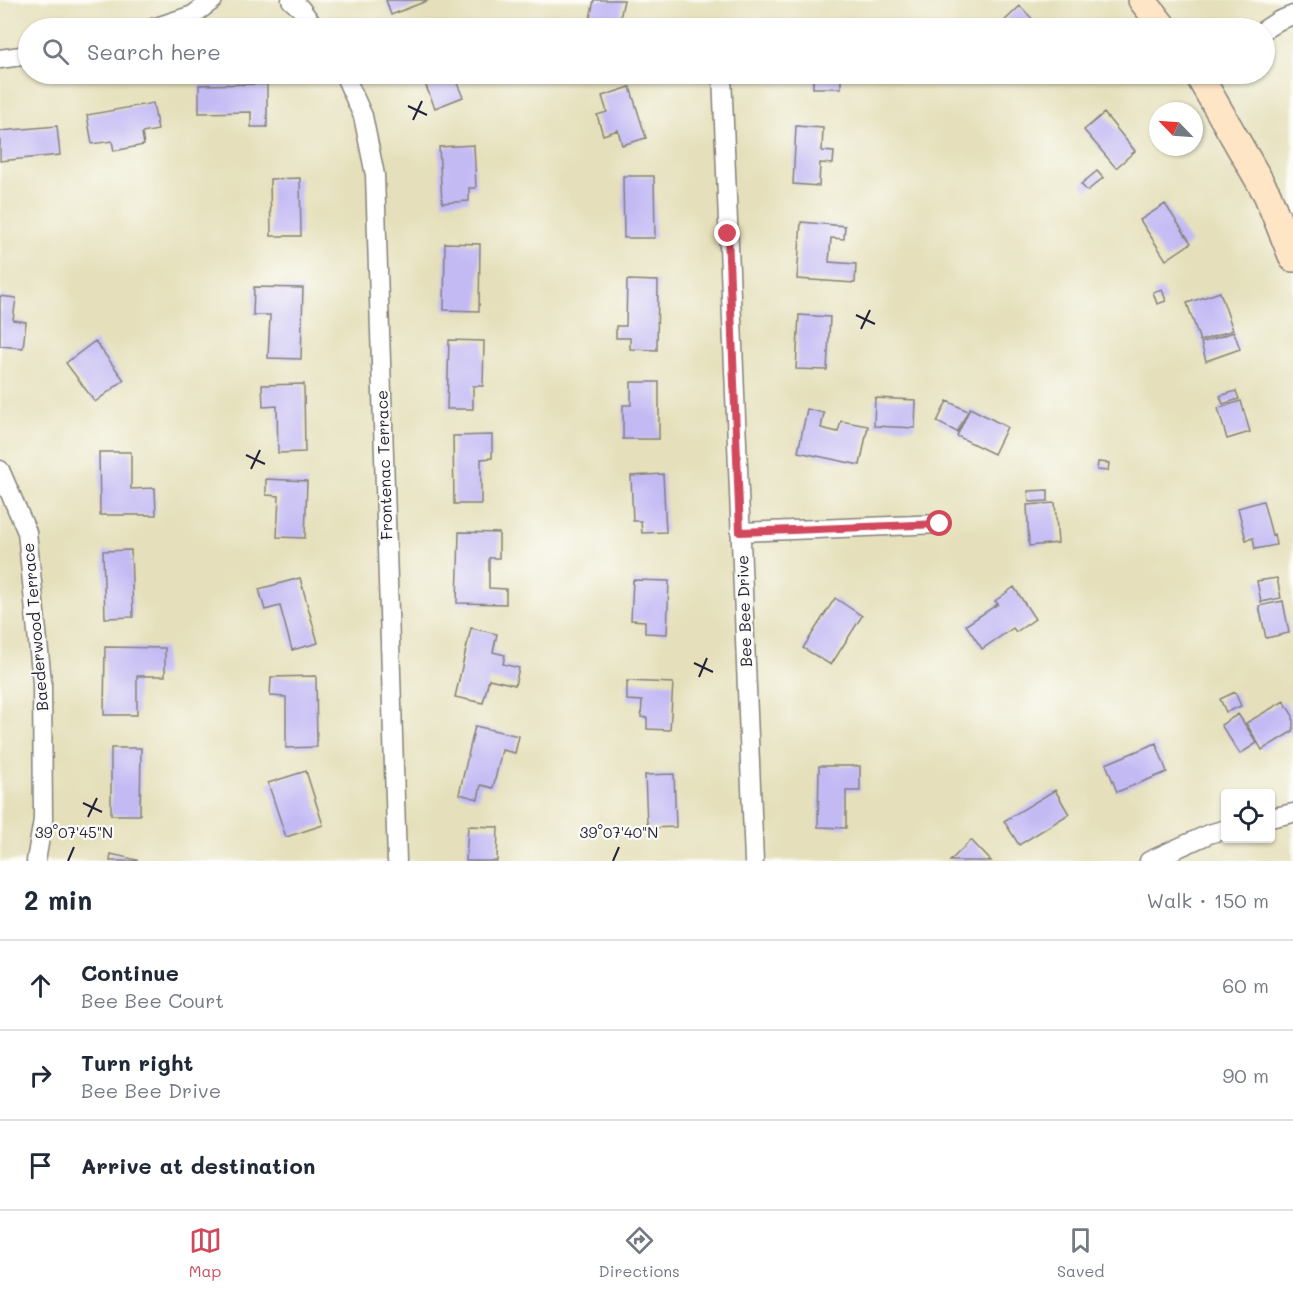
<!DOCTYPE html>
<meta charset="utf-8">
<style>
body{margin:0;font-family:Mali,sans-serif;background:#f6f6f7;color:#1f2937}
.controls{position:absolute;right:18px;bottom:18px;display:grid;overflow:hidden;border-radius:6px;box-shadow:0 2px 4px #0004}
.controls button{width:54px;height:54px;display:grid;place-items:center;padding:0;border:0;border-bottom:2px solid #e0e1e3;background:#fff;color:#1f2937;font:30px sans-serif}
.compass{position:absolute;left:1149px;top:102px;width:54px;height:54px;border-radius:50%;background:#fff;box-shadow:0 2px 4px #0004;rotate:295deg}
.stop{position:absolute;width:18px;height:18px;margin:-14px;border:4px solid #d1495b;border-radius:50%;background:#fff}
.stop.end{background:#d1495b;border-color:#fff;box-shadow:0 2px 6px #0008}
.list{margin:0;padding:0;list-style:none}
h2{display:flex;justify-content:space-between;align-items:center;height:78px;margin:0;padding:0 24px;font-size:26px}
h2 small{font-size:20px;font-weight:400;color:#747a83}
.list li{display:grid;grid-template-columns:39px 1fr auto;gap:18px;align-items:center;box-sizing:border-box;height:90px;padding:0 24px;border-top:2px solid #e0e1e3}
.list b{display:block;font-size:22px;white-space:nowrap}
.list p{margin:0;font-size:20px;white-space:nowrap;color:#747a83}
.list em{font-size:20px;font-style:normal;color:#747a83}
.icon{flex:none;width:33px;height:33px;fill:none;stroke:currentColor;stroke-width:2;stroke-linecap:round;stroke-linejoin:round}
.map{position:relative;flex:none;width:1293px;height:861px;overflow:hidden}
.search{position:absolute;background:#fff;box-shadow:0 2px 4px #0004;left:18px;right:18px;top:18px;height:66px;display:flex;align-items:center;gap:15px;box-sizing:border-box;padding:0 21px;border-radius:33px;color:#747a83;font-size:22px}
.sheet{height:348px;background:#fff}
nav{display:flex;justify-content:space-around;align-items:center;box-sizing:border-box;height:84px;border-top:2px solid #e0e1e3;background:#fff;font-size:16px;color:#747a83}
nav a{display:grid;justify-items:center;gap:3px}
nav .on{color:#d1495b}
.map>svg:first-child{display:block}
.building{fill:#c3baf4}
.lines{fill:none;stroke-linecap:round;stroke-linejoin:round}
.street-casing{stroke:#84817b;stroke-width:21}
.secondary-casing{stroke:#84817b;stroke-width:30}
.street{stroke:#fff;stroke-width:18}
.secondary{stroke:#fee5c5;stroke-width:27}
.route{stroke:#d1495b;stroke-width:8}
.ticks{fill:none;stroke:#22223b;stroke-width:2}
.labels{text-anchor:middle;stroke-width:4.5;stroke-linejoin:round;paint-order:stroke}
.street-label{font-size:16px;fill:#22223b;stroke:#fdfcf7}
.ticks-label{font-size:15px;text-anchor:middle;fill:#22223b;stroke:#fdfcf7;stroke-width:4.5;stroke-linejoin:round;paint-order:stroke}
</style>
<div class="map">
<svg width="1293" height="861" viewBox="0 0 1293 861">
<rect width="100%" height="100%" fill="#fdfcf7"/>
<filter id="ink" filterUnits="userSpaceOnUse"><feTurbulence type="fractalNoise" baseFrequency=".0167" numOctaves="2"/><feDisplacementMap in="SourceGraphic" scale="12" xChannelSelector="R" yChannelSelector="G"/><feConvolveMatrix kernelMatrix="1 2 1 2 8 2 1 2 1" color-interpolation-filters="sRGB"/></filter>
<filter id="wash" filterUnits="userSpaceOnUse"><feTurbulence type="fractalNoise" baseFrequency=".008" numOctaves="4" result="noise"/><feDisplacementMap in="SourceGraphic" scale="24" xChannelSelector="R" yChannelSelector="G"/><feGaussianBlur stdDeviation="1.35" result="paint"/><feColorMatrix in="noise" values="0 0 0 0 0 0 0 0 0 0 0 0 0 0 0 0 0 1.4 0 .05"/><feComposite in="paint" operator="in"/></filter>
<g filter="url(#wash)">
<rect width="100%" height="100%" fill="#e5e0bb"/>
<g id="blocks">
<!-- building -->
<path class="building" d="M386,0H429L391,15Z
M594,0H624L618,28H588Z
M1020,6L1041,28H1000L999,26Z
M813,24H841V28H813Z
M421,74H453L463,97L435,108Z
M813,74H841V88H813Z
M1022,74H1035L1029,80Z
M267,84V127H251V112L199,113V85Z
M630,87L646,138L622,145L618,130L603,135L597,115L607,112L602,96Z
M153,103L158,130L142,133L144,145L114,151L112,141L92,144L87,115Z
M1104,113L1135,151L1116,168L1084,130Z
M57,126L60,155L0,161V131Z
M796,126L823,128L822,151L834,152L833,164L820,163L819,186L793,184Z
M474,145L476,188H469V201L442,203L439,147Z
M1097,171L1103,178L1087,191L1081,184Z
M623,176H654L655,238H624Z
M300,178L301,236H271L270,179Z
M1165,204L1191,243L1166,260L1140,220Z
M801,222L845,226L844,239L831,238L829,262L856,264L855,283L797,279Z
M445,243L480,244L479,311L444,310Z
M627,280L658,281L657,350L630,349V338H616V326H626Z
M254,287L303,288L301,359L268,358L270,315H253Z
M1162,289L1166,301L1157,304L1153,292Z
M1220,292L1233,330L1200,341L1187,303Z
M0,296L16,298L13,320L26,322L23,348L0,346Z
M799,315L830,317L827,370L796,369Z
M1234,332L1240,349L1206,361L1201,343Z
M449,340L484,341L483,386H473V409H447Z
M95,341L124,380L95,402L66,363Z
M631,382H659V439H623V405H631Z
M304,384L305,452L278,453L277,406L263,407L262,385Z
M1236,391L1239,399L1223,404L1220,396Z
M875,398L916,400L915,428L874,426Z
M947,401L968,411L957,432L937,422Z
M1241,401L1250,432L1227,439L1218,408Z
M970,408L1007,427L994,454L957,436Z
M807,409L824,413L821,428L838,432L841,421L868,426L860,465L798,452Z
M492,435V458L481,459V504H454L453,436Z
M99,452H131V489L155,488L156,515H100Z
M1098,462L1109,463L1108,471L1097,470Z
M663,474L666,532L642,533L641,521H633L631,476Z
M266,479L307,481L305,538L277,537L279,496L266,495Z
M1048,490V501L1029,502L1028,491Z
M1263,501L1272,535L1274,534L1276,545L1255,549L1253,538L1246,540L1238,508Z
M1055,503L1058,543L1029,546L1027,505Z
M459,532L499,533V558H489V588L506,589V604L457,603Z
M131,550L133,617L105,618L103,551Z
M300,578L318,643L292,650L280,606L265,610L259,589Z
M1277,578L1281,598L1261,602L1257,581Z
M633,580L669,581L667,634L645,633V621L631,620Z
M1014,587L1035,619L1016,632L1013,628L982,649L966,625L998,604L995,601Z
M835,598L862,616L831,665L803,648Z
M1283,601L1289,633L1266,638L1259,606Z
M471,628L497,634L493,652L505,655L503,664L519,668L515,685L489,679L483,703L455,697Z
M105,647L165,648V676H137V715H104Z
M316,676L317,747L286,748V697L270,696L271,677Z
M627,681L673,683L670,730L647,729V718L641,717L642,701L627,700Z
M1235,692L1241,706L1226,712L1220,699Z
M1284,701L1293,716V731L1262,750L1246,723Z
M1238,714L1257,743L1240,754L1221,725Z
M475,726L519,736L515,753L502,750L493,788L481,785L478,799L459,794Z
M1156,743L1167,772L1117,792L1106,764Z
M111,748H141L140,815H111Z
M819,766H860V791H846V828L818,827Z
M306,771L323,825L286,837L268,783Z
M674,774L676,827L648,828V823H647L645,775Z
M1055,790L1069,814L1019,845L1004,821Z
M468,826L498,827L497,861H466Z
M971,840L991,861H950Z
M111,854L137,860V861H110Z"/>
</g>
</g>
<g filter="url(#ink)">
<use href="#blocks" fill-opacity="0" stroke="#84817b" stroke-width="1.5"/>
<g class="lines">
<!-- street casing -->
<g class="street-casing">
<path id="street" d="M291,0L301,9L315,28
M153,28L193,15L213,0
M1264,30L1278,21L1293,15
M0,59L28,55
M344,74L363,116L375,175L397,861
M722,74L754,861
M0,470L27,532L42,682L43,820L36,861
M740,532L940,524
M1270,818L1293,813
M1149,861L1209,834L1226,829"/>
</g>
<!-- secondary casing -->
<g class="secondary-casing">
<path id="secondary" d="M1142,0L1164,28
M1198,74L1267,194L1293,258"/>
</g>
<!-- street -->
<use href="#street" class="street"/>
<!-- secondary -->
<use href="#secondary" class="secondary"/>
</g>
</g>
<g class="lines" filter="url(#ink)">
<!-- route -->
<path class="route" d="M728,234L740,532L940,524"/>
</g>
<!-- ticks -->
<path class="ticks" d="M408,106L427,115M413,120L422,101M856,315L875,324M861,329L870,310M246,455L265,464M251,469L260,450M694,663L713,672M699,677L707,658M83,803L102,812M88,817L97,798M68,861L74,847M613,861L619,847"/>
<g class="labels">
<!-- street labels -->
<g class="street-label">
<text transform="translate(384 465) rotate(-92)" y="6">Frontenac Terrace</text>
<text transform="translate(744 611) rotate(-92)" y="6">Bee Bee Drive</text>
<text transform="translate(35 627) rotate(-95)" y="6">Baederwood Terrace</text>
</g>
</g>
<g class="ticks-label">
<text x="74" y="838">39°07'45"N</text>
<text x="619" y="838">39°07'40"N</text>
</g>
</svg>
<div class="controls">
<button><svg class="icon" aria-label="locate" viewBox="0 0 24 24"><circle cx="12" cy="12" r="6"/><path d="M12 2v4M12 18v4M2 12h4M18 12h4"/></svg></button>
</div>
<svg class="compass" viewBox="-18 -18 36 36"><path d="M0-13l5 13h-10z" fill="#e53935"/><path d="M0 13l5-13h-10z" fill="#747a83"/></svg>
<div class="stop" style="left:940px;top:524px"></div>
<div class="stop end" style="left:728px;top:234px"></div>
<div class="search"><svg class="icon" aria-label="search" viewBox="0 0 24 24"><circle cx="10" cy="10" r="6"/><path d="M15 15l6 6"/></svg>Search here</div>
</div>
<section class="sheet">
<h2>2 min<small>Walk · 150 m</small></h2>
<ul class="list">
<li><svg class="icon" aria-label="ahead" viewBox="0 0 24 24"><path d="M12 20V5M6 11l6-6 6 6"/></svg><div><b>Continue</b><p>Bee Bee Court</p></div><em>60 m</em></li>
<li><svg class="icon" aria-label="right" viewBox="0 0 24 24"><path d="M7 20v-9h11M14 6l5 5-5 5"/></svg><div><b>Turn right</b><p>Bee Bee Drive</p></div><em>90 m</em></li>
<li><svg class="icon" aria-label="arrive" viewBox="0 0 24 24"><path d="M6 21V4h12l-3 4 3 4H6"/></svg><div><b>Arrive at destination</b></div></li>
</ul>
</section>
<nav>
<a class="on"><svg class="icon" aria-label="map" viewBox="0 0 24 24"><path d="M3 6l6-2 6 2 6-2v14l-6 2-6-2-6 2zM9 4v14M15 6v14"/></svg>Map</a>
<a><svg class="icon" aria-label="directions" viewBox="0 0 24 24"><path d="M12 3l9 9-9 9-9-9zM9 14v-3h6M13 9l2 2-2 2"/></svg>Directions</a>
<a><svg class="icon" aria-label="saved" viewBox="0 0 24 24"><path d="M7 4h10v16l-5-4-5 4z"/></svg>Saved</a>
</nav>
